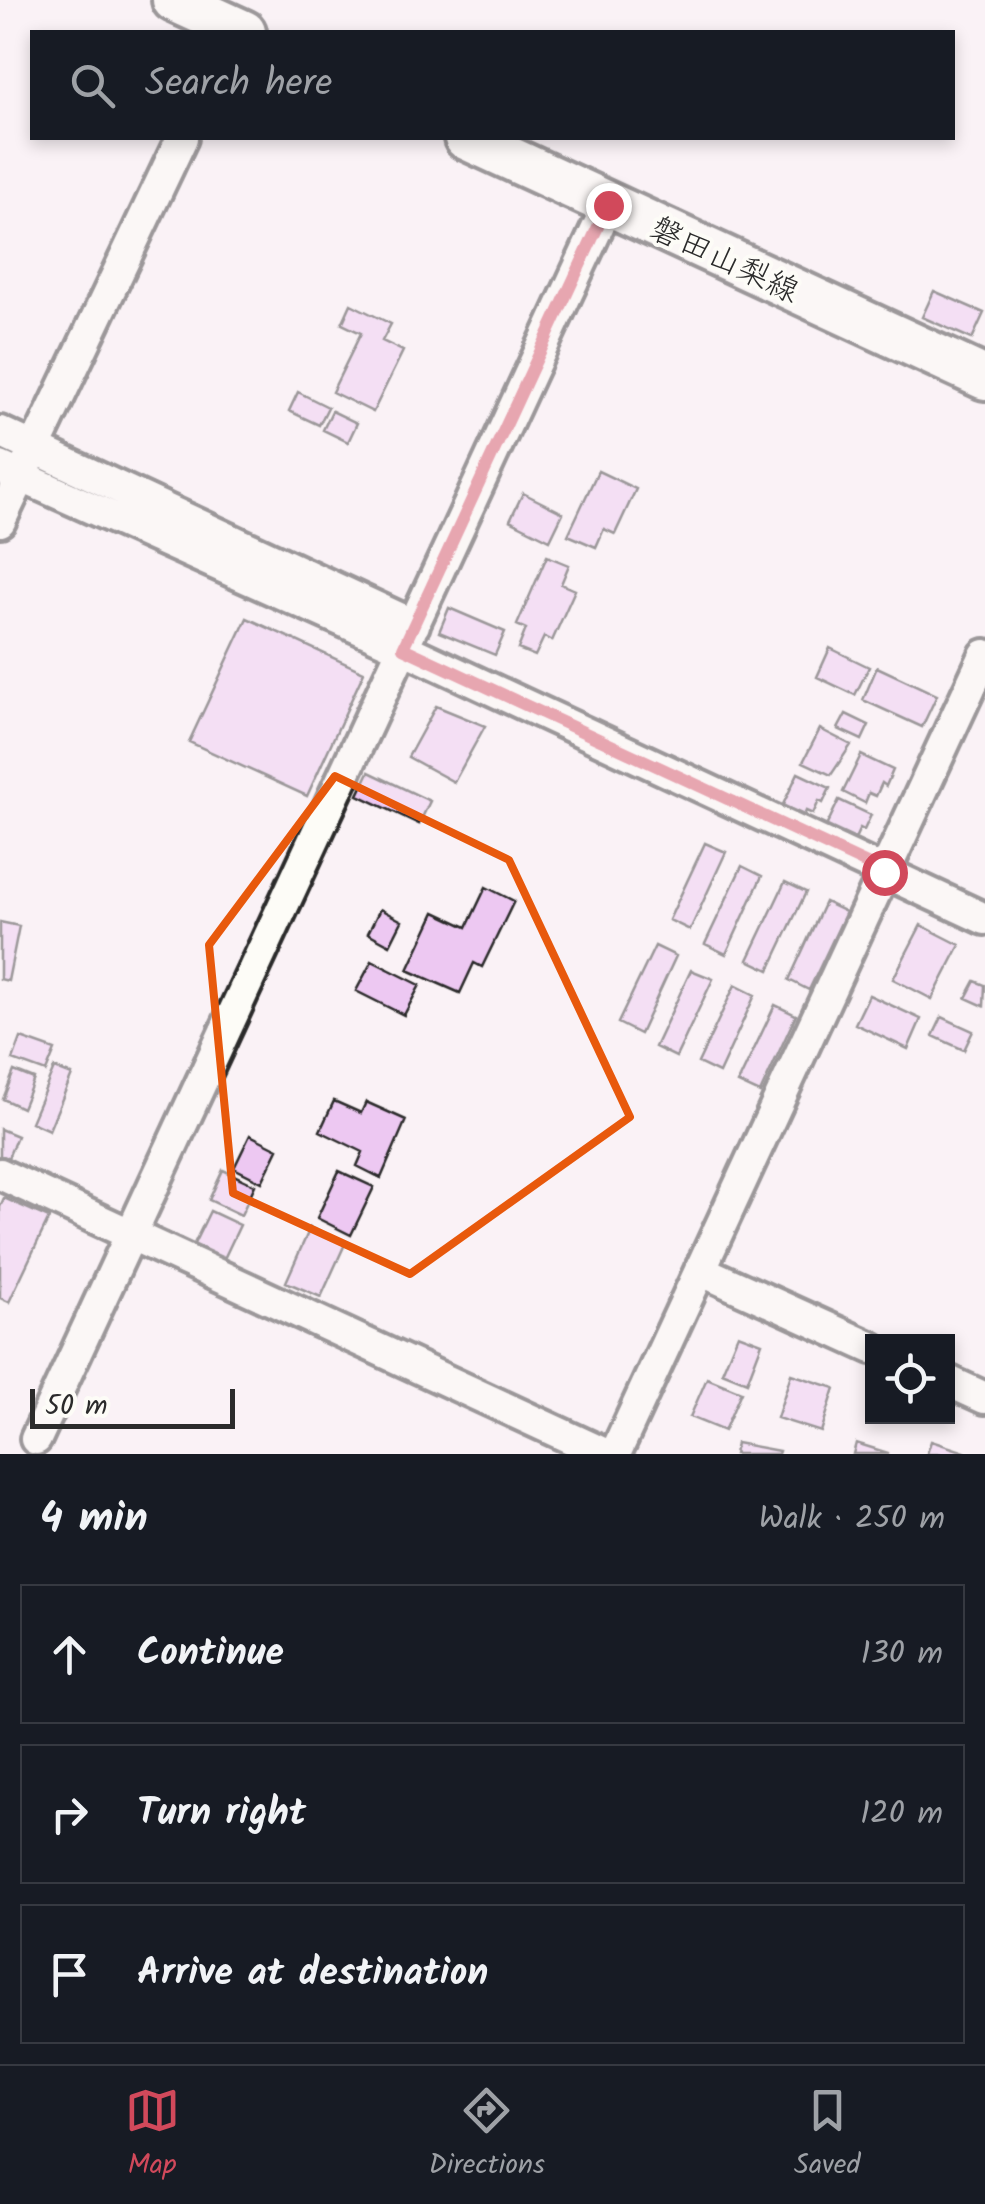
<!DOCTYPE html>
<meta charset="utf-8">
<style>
body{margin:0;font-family:Kalam,"Klee One",sans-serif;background:#20242c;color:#f1f3f6}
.controls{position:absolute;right:30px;bottom:30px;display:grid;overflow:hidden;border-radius:0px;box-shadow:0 5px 15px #0003}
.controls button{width:90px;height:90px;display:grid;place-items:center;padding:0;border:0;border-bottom:2px solid #363941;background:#171b24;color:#f1f3f6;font:50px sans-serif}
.scale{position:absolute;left:30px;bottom:25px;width:205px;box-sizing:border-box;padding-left:10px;border:5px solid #2b2b2b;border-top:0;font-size:28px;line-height:35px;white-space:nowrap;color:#2b2b2b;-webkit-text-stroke:8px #fdfcf7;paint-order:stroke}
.stop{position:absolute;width:30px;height:30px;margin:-22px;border:8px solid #d1495b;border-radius:50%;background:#fff}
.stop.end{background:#d1495b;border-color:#fff;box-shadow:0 2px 10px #0008}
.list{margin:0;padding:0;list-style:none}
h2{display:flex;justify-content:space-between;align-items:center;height:130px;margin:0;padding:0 40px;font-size:42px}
h2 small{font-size:32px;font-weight:400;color:#9ea1a6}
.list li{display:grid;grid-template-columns:65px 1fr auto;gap:30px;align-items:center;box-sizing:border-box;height:140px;margin:0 20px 20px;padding:0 20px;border:2px solid #363941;border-radius:0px}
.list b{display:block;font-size:38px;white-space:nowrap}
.list em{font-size:32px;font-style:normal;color:#9ea1a6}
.icon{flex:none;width:55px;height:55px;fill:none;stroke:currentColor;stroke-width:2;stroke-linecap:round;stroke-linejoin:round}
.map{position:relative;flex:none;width:985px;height:1454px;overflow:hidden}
.search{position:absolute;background:#171b24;box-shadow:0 5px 15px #0003;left:30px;right:30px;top:30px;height:110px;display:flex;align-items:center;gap:25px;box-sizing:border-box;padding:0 35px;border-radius:0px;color:#9ea1a6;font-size:38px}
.sheet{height:610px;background:#171b24}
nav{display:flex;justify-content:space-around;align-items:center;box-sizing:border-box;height:140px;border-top:2px solid #363941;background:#171b24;font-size:28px;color:#9ea1a6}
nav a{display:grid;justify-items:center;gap:5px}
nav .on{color:#d1495b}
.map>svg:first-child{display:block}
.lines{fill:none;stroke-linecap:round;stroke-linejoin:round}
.stream{stroke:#5e8f93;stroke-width:9}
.building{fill:#edc8f2;stroke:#2b2b2b;stroke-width:2.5}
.street-casing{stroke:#2b2b2b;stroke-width:38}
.secondary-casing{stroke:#2b2b2b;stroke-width:50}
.street{stroke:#fdfcf7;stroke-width:30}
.secondary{stroke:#fdfcf7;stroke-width:42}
.route{stroke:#d1495b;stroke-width:12}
.marked{fill:none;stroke:#e8590c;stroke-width:8;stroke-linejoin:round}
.labels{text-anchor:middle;stroke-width:8;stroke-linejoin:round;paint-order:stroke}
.street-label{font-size:32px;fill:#2b2b2b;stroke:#fdfcf7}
</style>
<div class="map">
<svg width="985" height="1454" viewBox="0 0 985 1454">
<rect width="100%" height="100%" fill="#faf2f6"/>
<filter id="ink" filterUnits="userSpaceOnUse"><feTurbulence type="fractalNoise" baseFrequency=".01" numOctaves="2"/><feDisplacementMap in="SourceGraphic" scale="20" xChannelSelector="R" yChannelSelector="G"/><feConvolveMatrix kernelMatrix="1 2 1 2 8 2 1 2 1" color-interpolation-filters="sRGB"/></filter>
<g filter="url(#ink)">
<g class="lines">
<!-- stream -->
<path class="stream" d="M0,450L85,489"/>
</g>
<!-- building -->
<path class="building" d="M934,291L984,313L972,339L922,317Z
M351,304L391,324L382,341L403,351L373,412L332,392L361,333L342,324Z
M298,392L328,407L319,425L289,411Z
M332,411L357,423L348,442L323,430Z
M598,471L636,489L615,534L604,529L596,547L568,535Z
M523,493L563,513L550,540L510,520Z
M547,556L569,565L561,584L575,590L552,641L544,637L535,656L518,649L526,629L517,625Z
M449,608L505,632L495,655L439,632Z
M247,618L364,672L307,796L189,742Z
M830,648L869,667L855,695L817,677Z
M877,667L937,695L922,727L863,700Z
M436,706L485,726L454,782L408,757Z
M846,714L869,725L862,740L838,729Z
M820,729L851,745L831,775L803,762Z
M861,755L893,770L886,786L882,783L876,796L869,793L865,803L843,792Z
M369,772L430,801L419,824L358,795Z
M798,773L830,788L823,803L819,801L813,814L806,811L802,821L780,811Z
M839,800L871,815L864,830L860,828L854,841L847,838L842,848L821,837Z
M705,843L726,852L690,930L669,920Z
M742,866L762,876L726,954L705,944Z
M785,882L806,892L769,970L748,960Z
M486,887L514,901L482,967L474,963L460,993L408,970L435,912L467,927Z
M825,902L846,912L809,990L789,980Z
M380,909L402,921L390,945L368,933Z
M0,922L19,926L8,981L0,979Z
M921,925L960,945L932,999L893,979Z
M655,946L676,956L640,1034L618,1023Z
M372,961L420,985L404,1015L356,991Z
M691,970L713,979L676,1057L655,1047Z
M975,981L985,985L984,1006L966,998Z
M735,985L755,995L719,1073L698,1063Z
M869,995L921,1019L908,1049L855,1024Z
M775,1005L796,1015L760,1093L738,1083Z
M942,1017L973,1031L964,1050L933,1036Z
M21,1038L55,1050L46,1072L13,1060Z
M54,1068L72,1075L49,1130L31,1122Z
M14,1071L34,1079L22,1108L3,1099Z
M334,1101L361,1113L366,1102L406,1120L381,1178L357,1166L363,1152L320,1131Z
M0,1129L17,1136L8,1158L0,1155Z
M250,1135L278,1149L262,1182L234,1168Z
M223,1170L255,1185L241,1215L209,1200Z
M339,1171L374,1187L351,1235L317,1218Z
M4,1198L49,1218L9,1302L0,1298V1207Z
M210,1211L240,1225L222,1263L192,1248Z
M310,1228L345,1244L321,1297L286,1282Z
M738,1334L762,1343L747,1382L722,1372Z
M791,1374L835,1388L821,1432L777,1418Z
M707,1378L741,1392L724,1431L690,1417Z
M931,1441L965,1452L964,1454H927Z
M736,1443L779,1451L778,1454H734Z
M856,1443L888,1453V1454H853Z"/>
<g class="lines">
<!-- street casing -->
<g class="street-casing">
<path id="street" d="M0,432L414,625
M0,467L403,648L985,919
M0,521L182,138
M0,1174L605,1454
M700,1270L872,1348
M948,1381L985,1398
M36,1439L608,205
M615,1454L985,655"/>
</g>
<!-- secondary casing -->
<g class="secondary-casing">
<path id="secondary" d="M174,0L244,32
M466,138L985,378"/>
</g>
<!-- street -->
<use href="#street" class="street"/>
<!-- secondary -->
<use href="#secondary" class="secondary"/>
</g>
</g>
<g class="lines" filter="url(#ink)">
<!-- route -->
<path class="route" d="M608,205L403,648L884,872"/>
</g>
<!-- marked area -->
<path d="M0 0H985V1454H0ZM335,776L509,860L630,1117L410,1274L233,1193L209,945Z" fill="#faf2f6" fill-opacity=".55" fill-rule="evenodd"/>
<path class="marked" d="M335,776L509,860L630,1117L410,1274L233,1193L209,945Z"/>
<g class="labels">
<!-- street labels -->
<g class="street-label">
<text transform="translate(725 259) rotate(25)" y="11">磐田山梨線</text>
</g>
</g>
</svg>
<div class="controls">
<button><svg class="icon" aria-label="locate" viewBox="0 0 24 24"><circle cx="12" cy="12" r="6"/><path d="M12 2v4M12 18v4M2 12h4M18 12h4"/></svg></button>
</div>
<div class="scale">50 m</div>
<div class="stop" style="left:884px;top:872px"></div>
<div class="stop end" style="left:608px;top:205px"></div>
<div class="search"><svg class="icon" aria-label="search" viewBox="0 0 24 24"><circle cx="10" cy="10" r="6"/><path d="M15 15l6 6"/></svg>Search here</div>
</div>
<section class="sheet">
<h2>4 min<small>Walk · 250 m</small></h2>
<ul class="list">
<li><svg class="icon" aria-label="ahead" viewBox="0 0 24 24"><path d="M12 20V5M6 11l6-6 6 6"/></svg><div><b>Continue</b></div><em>130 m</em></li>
<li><svg class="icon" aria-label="right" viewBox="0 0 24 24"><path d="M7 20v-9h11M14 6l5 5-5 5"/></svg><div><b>Turn right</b></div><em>120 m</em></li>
<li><svg class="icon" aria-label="arrive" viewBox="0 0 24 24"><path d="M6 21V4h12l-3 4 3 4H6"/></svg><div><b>Arrive at destination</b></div></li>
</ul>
</section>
<nav>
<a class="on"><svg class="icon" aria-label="map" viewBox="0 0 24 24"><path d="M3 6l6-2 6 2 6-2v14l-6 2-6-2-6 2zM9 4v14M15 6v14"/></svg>Map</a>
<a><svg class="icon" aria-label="directions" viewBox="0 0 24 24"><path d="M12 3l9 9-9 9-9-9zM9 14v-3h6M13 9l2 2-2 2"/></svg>Directions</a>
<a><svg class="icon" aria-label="saved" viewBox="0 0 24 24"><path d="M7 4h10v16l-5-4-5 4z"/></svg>Saved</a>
</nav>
